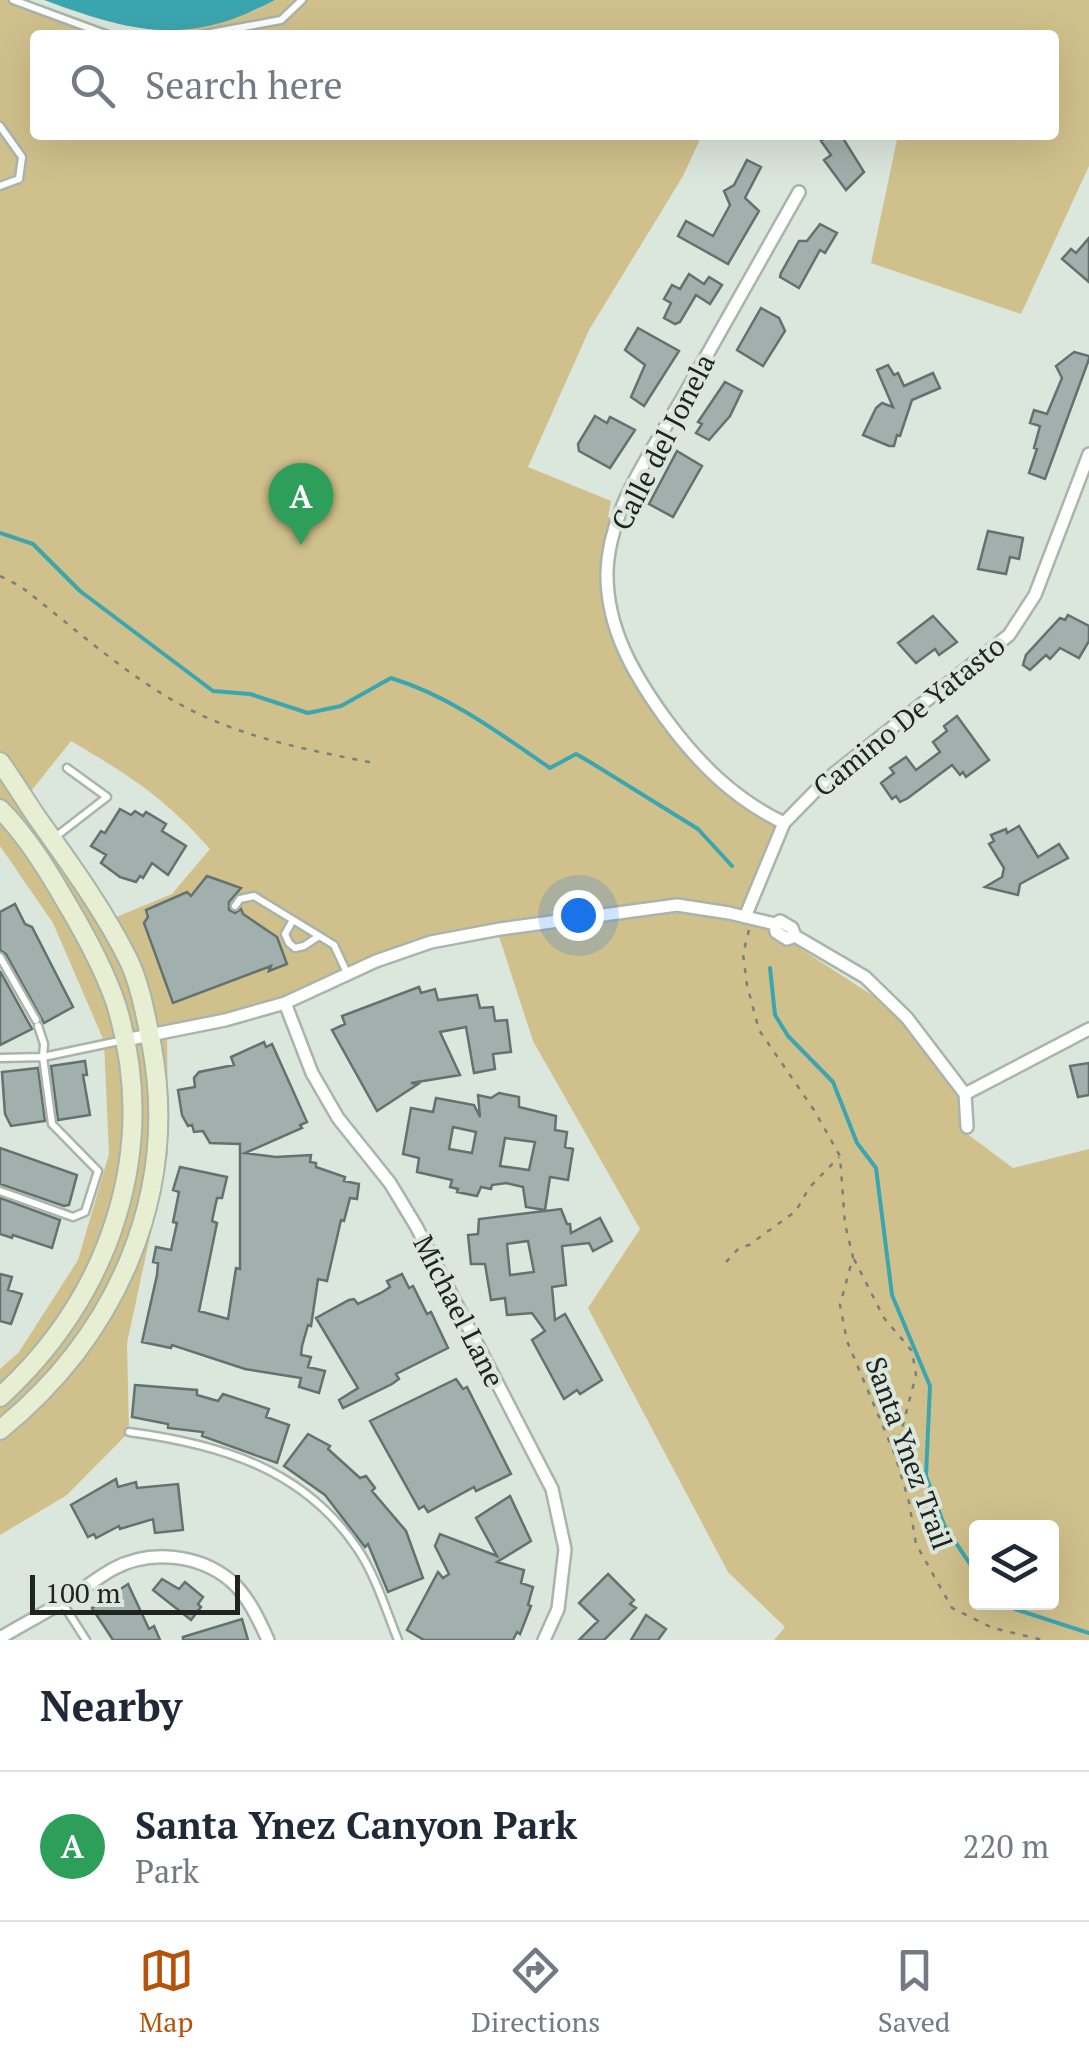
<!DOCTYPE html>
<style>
body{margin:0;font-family:"PT Serif",serif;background:#f6f6f7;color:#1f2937}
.controls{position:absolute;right:30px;bottom:30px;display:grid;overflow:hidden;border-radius:10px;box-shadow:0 10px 40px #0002}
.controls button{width:90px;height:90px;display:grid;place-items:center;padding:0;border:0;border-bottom:2px solid #e0e1e3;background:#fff;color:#1f2937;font:50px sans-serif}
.scale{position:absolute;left:30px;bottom:25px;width:210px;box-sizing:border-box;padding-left:10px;border:5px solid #202421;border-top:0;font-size:28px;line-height:35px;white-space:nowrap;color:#202421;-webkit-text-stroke:8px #dbe6dc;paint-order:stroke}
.you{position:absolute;left:578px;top:915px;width:35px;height:35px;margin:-25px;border:8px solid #fff;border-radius:50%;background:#1a73e8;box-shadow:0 0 0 15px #1a73e833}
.badge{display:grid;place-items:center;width:65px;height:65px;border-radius:50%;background:#b45309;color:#fff;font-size:32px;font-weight:700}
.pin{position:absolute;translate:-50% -82px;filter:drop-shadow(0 2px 5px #0008)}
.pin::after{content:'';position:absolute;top:52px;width:35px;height:30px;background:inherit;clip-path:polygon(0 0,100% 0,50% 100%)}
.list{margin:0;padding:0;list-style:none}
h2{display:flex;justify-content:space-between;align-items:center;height:130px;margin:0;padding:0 40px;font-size:42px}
h2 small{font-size:32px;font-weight:400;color:#747a83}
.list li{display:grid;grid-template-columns:65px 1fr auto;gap:30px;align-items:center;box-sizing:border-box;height:150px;padding:0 40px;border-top:2px solid #e0e1e3}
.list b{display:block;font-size:38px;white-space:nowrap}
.list p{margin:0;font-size:32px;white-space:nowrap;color:#747a83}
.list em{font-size:32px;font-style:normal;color:#747a83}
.icon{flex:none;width:55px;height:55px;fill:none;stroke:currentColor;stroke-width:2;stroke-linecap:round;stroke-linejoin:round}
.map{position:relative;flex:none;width:1089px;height:1640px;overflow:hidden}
.search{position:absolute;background:#fff;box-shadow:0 10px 40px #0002;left:30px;right:30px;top:30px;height:110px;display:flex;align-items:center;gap:25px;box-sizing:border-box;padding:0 35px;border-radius:10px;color:#747a83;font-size:38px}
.sheet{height:280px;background:#fff}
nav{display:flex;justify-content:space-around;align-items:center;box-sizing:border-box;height:140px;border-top:2px solid #e0e1e3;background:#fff;font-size:28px;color:#747a83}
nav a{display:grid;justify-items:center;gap:5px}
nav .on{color:#b45309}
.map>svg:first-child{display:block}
.green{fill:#d0c08c;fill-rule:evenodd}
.water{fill:#3ca6b0}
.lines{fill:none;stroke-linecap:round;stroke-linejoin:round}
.stream{stroke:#3ca6b0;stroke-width:4}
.building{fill:#a1b0ac;stroke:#63726e;stroke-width:2.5;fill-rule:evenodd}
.lane-casing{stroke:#a9b4aa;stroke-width:11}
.street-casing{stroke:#a9b4aa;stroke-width:16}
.secondary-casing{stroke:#a9b4aa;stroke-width:22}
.path{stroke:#79817a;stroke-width:2.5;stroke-dasharray:5 8;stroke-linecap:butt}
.lane{stroke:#fff;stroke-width:6}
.street{stroke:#fff;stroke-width:11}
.secondary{stroke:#e7eed1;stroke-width:18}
.labels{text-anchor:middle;stroke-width:8;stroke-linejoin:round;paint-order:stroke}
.street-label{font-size:28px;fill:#202421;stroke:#dbe6dc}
</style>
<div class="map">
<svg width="1089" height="1640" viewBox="0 0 1089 1640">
<rect width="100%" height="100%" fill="#dbe6dc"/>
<!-- green -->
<path class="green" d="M0,0H17L103,35H35V135H702L683,176L589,330L528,467L611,501L608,517L617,521C615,538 611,557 610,574C610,652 680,740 735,790C750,803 772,812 789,821L752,917L907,1018L962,1096V1130L1013,1168L1089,1149V1640H774L785,1627L728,1572L588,1308L640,1229L533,1041L496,927L370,957L283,998L167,1027L168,1153L127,1343L129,1432L67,1495L0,1535V1369L19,1352L78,1260L109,1154L104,1041L53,923L0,846ZM71,741C130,776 163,796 210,849L172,894L109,920L28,795ZM976,1528H1052V1602H976Z
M275,0H1089V166L1021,314L871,263L898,135H1054V35H160L254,11Z"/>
<!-- water -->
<path class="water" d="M44,0H275C187,47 134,33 44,0Z"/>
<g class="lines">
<!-- stream -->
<path class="stream" d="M0,533L33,544L80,591L213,691L250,694L308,713L341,706L391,678C450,696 499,733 550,768L576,754L590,762L698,829L732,866
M770,968L775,1015L788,1036L833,1082L857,1143L876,1168L892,1295L930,1386L926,1476L944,1525L976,1573
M1008,1602L1015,1609L1089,1633"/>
</g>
<!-- building -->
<path class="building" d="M829,135H841L864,172L846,190L824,160L831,155L821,141Z
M747,160L761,167L745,198L759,211L728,264L678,236L686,221L713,236L730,205L724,191L734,185Z
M820,224L837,233L825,253L820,250L799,288L780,277L781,273L799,241H807Z
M1089,238V282L1062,259L1071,249L1076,253Z
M689,274L704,284L709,277L722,285L710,304L696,295L680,322L675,324L664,318L671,303L664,299L672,285L680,289Z
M761,308L779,318L785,331L763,366L737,350Z
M638,328L679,351L644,406L631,397L645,365L625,350Z
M1074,352L1089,356V359L1045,479L1029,473L1037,449L1034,448L1040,426L1030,423L1034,410L1047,414L1062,378L1056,366Z
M888,365L894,375L898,373L904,386L933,373L940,388L912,400L900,436L897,435L894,446H889L863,435L876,408L882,403L893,407L877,370Z
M725,382L742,391L730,416L709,440L696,433L702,424L698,422Z
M595,416L607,423L610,417L635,430L610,468L579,451L578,444Z
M677,451L702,466L673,517L649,504Z
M988,531L1023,538L1019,559L1010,557L1006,574L978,569Z
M1068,615L1089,626V641L1079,658L1060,648L1050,659L1046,655L1030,670L1023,665L1026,655L1060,618L1065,620Z
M933,616L957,642L939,655L935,649L916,663L898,643Z
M957,716L989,760L966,777L963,772L960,775L952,765L908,798L900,802L896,796L892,799L881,783L894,773L890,768L906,757L916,770L940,752L933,742L947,731L944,726Z
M120,809L131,815L135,811L143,816L146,812L166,824L162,831L186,846L168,875L152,863L143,878L140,876L136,882L120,877L101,863L106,855L91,846L101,831L105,833Z
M1019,826L1038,857L1059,844L1068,858L1020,884L1018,895L985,887L1002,877L1004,868L989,844L994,841L991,835L1006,829L1007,833Z
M207,876L241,888L229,902V910L235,913L241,909L243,914L277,937L287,964L269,971L271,966L173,1003L144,923L148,917L146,910L187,892L191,896Z
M15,904L25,924L32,927L73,1007L44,1023L6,954L0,950V912Z
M0,971L32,1029L0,1045Z
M419,987L421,993L435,989L438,1000L477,995L480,1008L493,1007L495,1021L507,1020L511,1052L493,1054L495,1069L474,1073L466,1027L440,1032L460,1075L411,1083L418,1084L377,1111L332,1030L345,1024L342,1016Z
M264,1042L266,1047L272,1044L307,1122L300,1125L302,1128L245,1153L276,1157L311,1155L310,1162L316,1163V1167L345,1177L344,1181L359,1184L357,1199L350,1198L344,1221L341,1220L327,1281L318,1279L311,1326L308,1325L302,1346L301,1355L311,1357L308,1367L325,1371L319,1393L299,1387L301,1378L245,1369L172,1345L171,1348L142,1342L157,1275L158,1263L153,1262L156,1247L171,1250L177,1223L173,1222L179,1192L173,1190L180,1167L227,1177L222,1198H217L212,1221L217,1223L199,1311L228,1319L236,1268L240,1269V1144L210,1143L203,1131L194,1132L192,1125L188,1126L182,1115L178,1090L195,1087L194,1078L199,1072L234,1065L231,1057Z
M85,1061L87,1075H83L90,1115L58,1120L51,1066Z
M1089,1063V1095L1078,1097L1070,1066Z
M38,1068L45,1121L11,1126L5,1114L2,1072Z
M499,1093L519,1097V1107L556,1116L555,1130L567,1132L565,1147L573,1149L568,1180L550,1177L545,1210L526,1207L523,1187L519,1186L506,1183L492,1185L491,1189L481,1187L477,1196L457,1192L458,1189L450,1187L452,1180L417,1172L419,1158L403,1154L411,1108L433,1112L436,1098L474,1105L480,1117L478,1095L491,1098ZM453,1127L476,1132L472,1153L449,1149ZM505,1138L535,1142L529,1170L500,1166Z
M0,1148L77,1175L69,1205L64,1206L0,1184Z
M0,1198L60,1220L52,1248L13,1235L12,1238L0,1234Z
M561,1209L567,1224H570L571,1233L600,1218L612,1241L593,1251L589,1243L562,1246L566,1285L552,1287L555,1320L565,1314L602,1380L580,1394L577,1390L564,1399L532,1340L545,1331L532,1313L507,1315L505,1298L491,1300L485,1264H471L468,1235L478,1234L479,1219ZM528,1241L534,1272L510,1275L507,1244Z
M0,1274L12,1277L8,1290L22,1294L11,1324L0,1321Z
M402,1274L409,1288L413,1286L427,1314L431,1312L448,1348L396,1374L399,1379L392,1384L343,1408L339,1400L358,1388L316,1318L349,1300L354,1299L358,1304L381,1293L390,1287L387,1281Z
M456,1379L463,1389L467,1387L511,1474L476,1491L474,1487L428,1512L424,1506L419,1509L370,1421Z
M135,1385L197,1390V1395L218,1401L223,1394L269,1409L266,1417L289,1425L277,1463L202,1436L203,1432L168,1428V1424L132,1417Z
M308,1434L330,1446L328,1449L360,1478L366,1476L375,1488L372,1491L406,1531L423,1578L388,1592L368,1544L365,1547L325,1495L284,1466Z
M116,1479L118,1487L136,1482L137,1488L178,1484L183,1530L155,1533L153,1519L120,1529L119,1526L96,1538L94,1534L88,1537L71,1505Z
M510,1496L531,1541L497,1562L524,1570L521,1583L533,1587L528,1605L531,1606L520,1634L517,1632L513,1640H424L407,1630L438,1572L443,1578L449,1574L435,1546L440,1534L497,1556L476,1518Z
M608,1574L634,1600L630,1604L636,1608L604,1640H579L598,1621L579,1603Z
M162,1579L179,1589L185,1582L203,1597L198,1604L201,1607L191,1620L153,1590Z
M128,1584L149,1629L154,1626L160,1640H113L92,1608Z
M646,1615L666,1629L658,1640H631Z
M242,1619L248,1640H183V1637Z"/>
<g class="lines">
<!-- lane casing -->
<g class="lane-casing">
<path id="lane" d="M13,0L108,35
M200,35L281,20L302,0
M0,126L22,157L19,179L0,186
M54,838L107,797L67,768
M235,906L240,899L254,896L334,945L347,973
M293,920L285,934L289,943L295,948L304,946L319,936
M0,957L36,1020
M0,1058L43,1057L44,1044L38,1026
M0,1191L73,1217L85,1212L98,1171L52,1124L43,1057L124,1040
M129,1432C219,1444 303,1468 357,1548C375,1574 386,1610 398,1640
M63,1604L86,1640"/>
</g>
<!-- street casing -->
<g class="street-casing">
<path id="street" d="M784,823C734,799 698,763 665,718C634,675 606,628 607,572C609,507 655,447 686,392C724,325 761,259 799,192
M745,917L784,823L826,780L1009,635L1035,595L1089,454
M775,924L776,932L787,939L795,936L865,977L907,1018L965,1094L967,1127
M285,1003L312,1073L338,1118L390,1183L416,1226L552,1489L565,1549L558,1609L544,1640
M125,1040L225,1020L285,1003L376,961L431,942L500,929L677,905L729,913L775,924L780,921L792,928L795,936
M965,1094L1089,1029
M0,1638C20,1626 41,1615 61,1603C79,1593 95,1579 113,1569C150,1549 199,1554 231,1581C248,1596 259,1620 268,1640"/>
</g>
<!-- secondary casing -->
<g class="secondary-casing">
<path id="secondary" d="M0,762C13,780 25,800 38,819C70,864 103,909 128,959C141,986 146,1018 152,1047C179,1196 116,1336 0,1430
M0,809C26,835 47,869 66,902C85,934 104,968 116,1004C161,1150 110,1297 0,1397"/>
</g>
<!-- path -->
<path class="path" d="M0,576L20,586C80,632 140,689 210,719C263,742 319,752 374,763
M749,930L743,954L747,985L759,1030L814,1110L840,1156L845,1224L853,1257L840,1305L847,1341L895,1455L909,1502L916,1544L952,1608L993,1628L1043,1640
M854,1259L884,1318L912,1351L916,1375L895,1455
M726,1262L739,1248L749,1245L796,1211L809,1188L839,1157"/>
<!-- lane -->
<use href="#lane" class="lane"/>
<!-- street -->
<use href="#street" class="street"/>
<!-- secondary -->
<use href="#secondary" class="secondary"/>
</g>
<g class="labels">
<!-- street labels -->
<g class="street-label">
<text transform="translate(663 442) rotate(-63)" y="10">Calle del Jonela</text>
<text transform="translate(909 716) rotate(-39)" y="10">Camino De Yatasto</text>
<text transform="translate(459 1311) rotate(63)" y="10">Michael Lane</text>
<text transform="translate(909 1453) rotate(70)" y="10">Santa Ynez Trail</text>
</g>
</g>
</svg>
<div class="controls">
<button><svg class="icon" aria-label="layers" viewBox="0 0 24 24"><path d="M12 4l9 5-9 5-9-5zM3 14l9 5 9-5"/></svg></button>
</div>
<div class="scale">100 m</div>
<div class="you"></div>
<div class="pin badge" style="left:301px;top:545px;background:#2e9e5b">A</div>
<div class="search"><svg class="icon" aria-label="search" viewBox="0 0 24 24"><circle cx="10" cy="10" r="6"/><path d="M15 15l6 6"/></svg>Search here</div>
</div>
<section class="sheet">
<h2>Nearby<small></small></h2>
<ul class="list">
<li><span class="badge" style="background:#2e9e5b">A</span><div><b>Santa Ynez Canyon Park</b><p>Park</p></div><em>220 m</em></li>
</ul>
</section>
<nav>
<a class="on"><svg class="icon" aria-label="map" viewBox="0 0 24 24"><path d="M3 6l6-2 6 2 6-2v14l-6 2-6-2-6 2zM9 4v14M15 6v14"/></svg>Map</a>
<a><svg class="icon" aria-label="directions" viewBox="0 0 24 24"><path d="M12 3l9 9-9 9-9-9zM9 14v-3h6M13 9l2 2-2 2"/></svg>Directions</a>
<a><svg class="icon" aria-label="saved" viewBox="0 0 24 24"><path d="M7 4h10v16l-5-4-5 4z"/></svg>Saved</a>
</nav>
